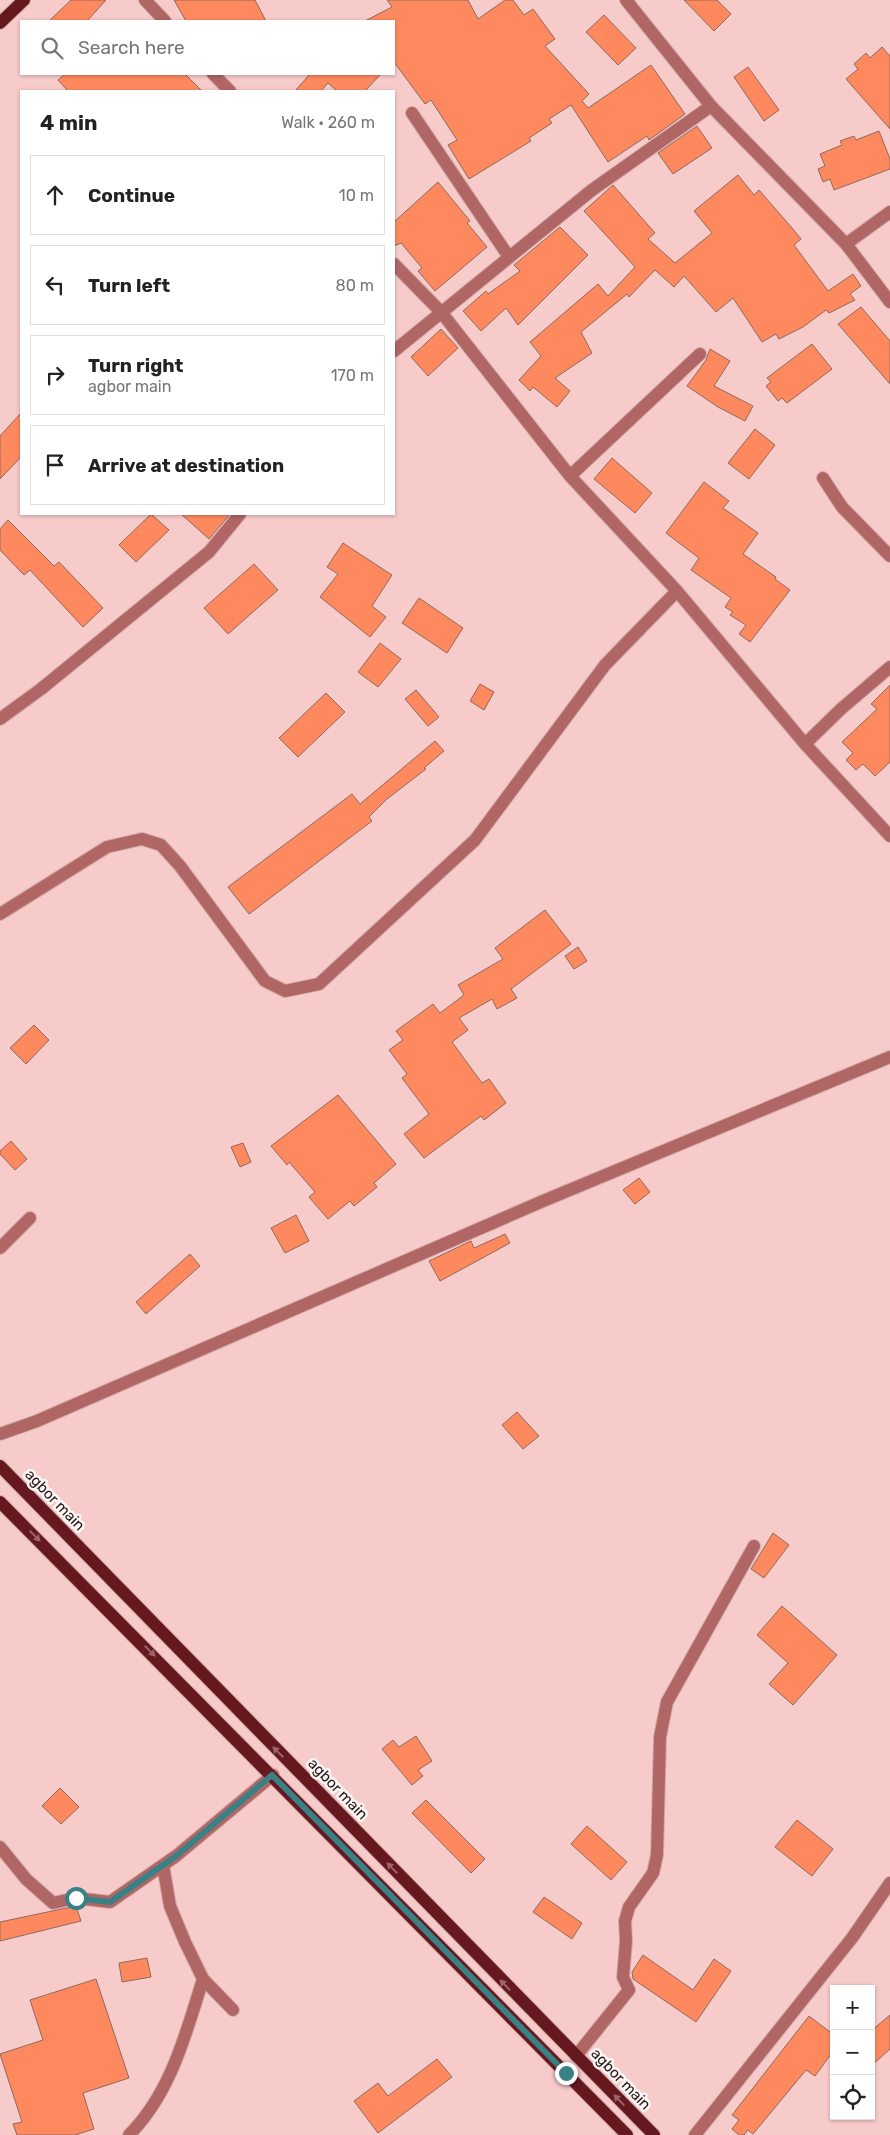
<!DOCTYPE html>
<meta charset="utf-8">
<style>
body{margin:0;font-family:Rubik,sans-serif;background:#f2f2f2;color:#222}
.controls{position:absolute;right:15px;bottom:15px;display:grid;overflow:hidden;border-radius:0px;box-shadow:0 1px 4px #0004}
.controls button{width:45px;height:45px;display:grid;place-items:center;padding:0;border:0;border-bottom:1px solid #e0e0e0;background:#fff;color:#222;font:25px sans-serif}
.stop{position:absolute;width:15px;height:15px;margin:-11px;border:4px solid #398185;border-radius:50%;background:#fff}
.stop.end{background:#398185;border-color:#fff;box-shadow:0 1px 5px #0008}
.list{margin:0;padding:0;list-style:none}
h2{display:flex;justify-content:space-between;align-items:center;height:65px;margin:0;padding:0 20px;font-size:21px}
h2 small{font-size:16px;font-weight:400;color:#767676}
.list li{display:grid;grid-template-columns:32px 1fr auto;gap:15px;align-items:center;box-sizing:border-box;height:80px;margin:0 10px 10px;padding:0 10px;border:1px solid #e0e0e0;border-radius:0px}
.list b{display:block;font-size:19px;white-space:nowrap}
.list p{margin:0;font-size:16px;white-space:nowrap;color:#767676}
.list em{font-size:16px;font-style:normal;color:#767676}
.icon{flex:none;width:28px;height:28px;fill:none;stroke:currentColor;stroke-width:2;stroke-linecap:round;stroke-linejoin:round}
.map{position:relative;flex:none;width:890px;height:2135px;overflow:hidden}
.search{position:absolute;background:#fff;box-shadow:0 1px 4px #0004;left:20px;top:20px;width:375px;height:55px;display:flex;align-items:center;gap:12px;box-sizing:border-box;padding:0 18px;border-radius:0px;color:#767676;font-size:19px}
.panel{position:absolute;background:#fff;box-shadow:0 1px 4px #0004;left:20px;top:90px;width:375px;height:425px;border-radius:0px}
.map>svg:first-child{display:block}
.building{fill:#ff895e;stroke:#8e6a5d}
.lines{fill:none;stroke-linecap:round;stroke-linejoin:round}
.minor-casing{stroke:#d2abaa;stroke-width:14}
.major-casing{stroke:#d2abaa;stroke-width:14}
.minor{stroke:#b16666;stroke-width:12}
.major{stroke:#66181f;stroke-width:12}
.oneway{fill:#9a666b}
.route{stroke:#398185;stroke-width:6}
.labels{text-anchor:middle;stroke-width:5;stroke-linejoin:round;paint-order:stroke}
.street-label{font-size:15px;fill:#291919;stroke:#fcf7f7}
</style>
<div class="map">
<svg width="890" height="2135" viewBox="0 0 890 2135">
<rect width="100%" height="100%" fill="#f7cbca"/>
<!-- building -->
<path class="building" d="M71,0H106L87,21H49Z
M174,0H255L266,21H186Z
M387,0H468L478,19L505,0H513L524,15L533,9L555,39L545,46L589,94L582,101L588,108L651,65L685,114L649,140L647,136L608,162L571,105L549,119L552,123L529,138L531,141L469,179L448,145L457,140L431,100L425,104L394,62V21H365L392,7Z
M684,0H717L731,14L714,31Z
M604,15L636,48L618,65L586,32Z
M882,47L890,56V129L846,79L858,69L854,64L866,53L870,58Z
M748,67L779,110L764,121L734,77Z
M65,74H185L202,91H68L58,80Z
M310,74H381L365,91H337L328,83L321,91H295Z
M697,126L712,148L673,174L658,153Z
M879,131L890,159V169L834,190L830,179L823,182L818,169L825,166L820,154L842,145L840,141L854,136L856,140Z
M738,175L754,195L759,190L792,228L801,239L794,245L828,291L853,274L861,286L850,294L855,300L829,313L826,310L803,327L779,339L776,334L762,342L733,298L716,312L684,276L674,287L655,270L629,297L627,294L581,332L592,353L555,378L570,391L557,407L533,387L530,391L519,380L541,356L530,342L598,284L608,296L635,267L584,211L613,185L655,233L648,239L675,263L712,233L694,211Z
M438,182L470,221L467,223L487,247L435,291L418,271L422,268L401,243L394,246V222Z
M560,227L588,255L518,325L506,308L481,331L463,311L486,291L488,294L520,271L514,265Z
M861,307L890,341V384L838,324Z
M441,329L458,348L428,376L411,357Z
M812,344L832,369L787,403L782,398L778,401L766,386L771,382L767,378Z
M710,349L730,361L714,386L753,406L745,421L718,407L687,386L706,360Z
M21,413V457L0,479V436Z
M755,429L775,445L749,479L728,463Z
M612,458L652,493L635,513L594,479Z
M704,482L729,501L723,508L758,533L743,554L776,577L775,579L790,590L750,642L739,634L746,625L730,615L733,612L725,607L731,598L691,570L699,558L666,533Z
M151,514L169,530L136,562L119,545Z
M181,514H230L209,539Z
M8,520L54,566L59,562L103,608L83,627L30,570L24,575L0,550V529Z
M343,543L392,575L372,606L386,617L370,637L320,597L338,574L327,567Z
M254,564L278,590L228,634L204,608Z
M419,598L463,628L447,653L402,623Z
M380,643L401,659L378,687L358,672Z
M480,684L494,692L484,710L470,701Z
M890,685V762L875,776L863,764L856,770L846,760L853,753L842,742L877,709L871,704Z
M416,690L439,717L428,726L405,699Z
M326,693L345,712L298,757L279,738Z
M435,741L444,751L424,768L426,769L387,799L369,817L372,821L249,914L228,887L352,794L360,804Z
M545,910L571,944L511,989L517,998L497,1009L492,999L459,1018L468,1030L452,1042L482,1083L489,1079L506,1103L484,1120L481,1116L424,1158L404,1134L429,1114L402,1078L407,1074L389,1050L403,1040L396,1031L433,1004L440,1013L464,995L458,985L503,959L495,948Z
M578,947L587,961L574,969L565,956Z
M34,1025L49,1040L26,1064L10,1048Z
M338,1095L396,1164L374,1183L377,1187L354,1206L350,1201L328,1219L309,1197L315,1192L289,1162L287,1165L271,1146Z
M11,1141L27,1159L15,1170L0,1154V1151Z
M243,1143L251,1162L240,1167L231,1147Z
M639,1178L650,1192L635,1204L623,1190Z
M296,1215L309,1241L285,1253L271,1228Z
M505,1234L510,1243L440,1281L429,1261L471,1241L474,1248Z
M190,1254L200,1266L146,1314L136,1302Z
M517,1412L539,1436L523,1449L502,1425Z
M773,1533L789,1545L764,1578L751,1569Z
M782,1606L837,1655L793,1705L769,1684L788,1663L757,1635Z
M416,1736L432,1761L418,1770L423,1776L412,1785L382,1749L393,1740L399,1747Z
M60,1788L79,1807L61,1824L42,1806Z
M426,1800L485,1859L471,1873L412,1813Z
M797,1820L833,1849L812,1876L775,1847Z
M587,1826L627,1862L611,1880L571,1844Z
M544,1897L582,1923L572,1939L533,1912Z
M76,1906L81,1921L0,1941V1922Z
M643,1955L693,1990L714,1959L731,1971L696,2022L633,1979L632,1972Z
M147,1958L151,1977L122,1982L119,1963Z
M96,1979L129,2078L83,2093L94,2129L75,2135H17L13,2124L22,2122L0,2054L43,2040L30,2000Z
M890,2015V2049L871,2066V2031Z
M809,2016L834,2035V2050L815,2076L806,2070L753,2134L748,2130L744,2135H739L732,2129L739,2120L732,2115Z
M437,2059L452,2077L378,2133L354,2101L378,2083L388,2096Z"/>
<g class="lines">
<!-- minor casing -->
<g class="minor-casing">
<path id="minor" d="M145,0L165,21
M626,0L711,106L846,244L890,302
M213,74L230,91
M412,113L509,257
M846,244L890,212
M394,264L441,312L570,476L677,591L805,744L890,836
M394,351L592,190L711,106
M570,476L700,354
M823,478L842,507L890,556
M0,719L41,689L209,552L240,514
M805,744L841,709L890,667
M0,914L107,847L142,839L161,845L180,866L265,981L285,991L319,984L475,840L605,665L677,591
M0,1248L30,1218
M0,1434L37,1421L543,1201L890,1057
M0,1847L26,1879L53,1903L76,1898L110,1902L176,1856L273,1775
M163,1865L170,1906L185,1942L203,1979L233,2010
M576,2056L629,1990L623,1977L626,1941L625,1921L629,1907L653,1873L657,1855L660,1737L667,1702L754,1546
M129,2135C171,2093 186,2033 203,1979
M695,2135L852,1938L890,1883"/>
</g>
<!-- major casing -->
<g class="major-casing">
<path id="major" d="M0,23L24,0
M0,1466L654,2135
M0,1502L627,2135"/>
</g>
<!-- minor -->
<use href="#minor" class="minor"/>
<!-- major -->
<use href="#major" class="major"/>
</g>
<!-- one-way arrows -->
<defs><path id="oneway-solid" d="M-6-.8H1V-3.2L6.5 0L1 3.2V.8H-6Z" transform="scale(1.25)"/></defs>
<g class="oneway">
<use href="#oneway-solid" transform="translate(35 1536) rotate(45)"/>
<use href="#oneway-solid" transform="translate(150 1651) rotate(45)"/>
<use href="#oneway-solid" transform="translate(278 1752) rotate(-136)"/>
<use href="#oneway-solid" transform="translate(392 1868) rotate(-134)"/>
<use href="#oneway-solid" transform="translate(505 1985) rotate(-134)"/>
<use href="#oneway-solid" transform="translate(619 2100) rotate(-134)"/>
</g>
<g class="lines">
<!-- route -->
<path class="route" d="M76,1898L110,1902L176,1856L272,1775L566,2073"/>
</g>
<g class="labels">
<!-- street labels -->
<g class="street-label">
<text transform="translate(55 1500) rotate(46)" y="5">agbor main</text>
<text transform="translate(338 1789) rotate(46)" y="5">agbor main</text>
<text transform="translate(621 2079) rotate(46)" y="5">agbor main</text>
</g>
</g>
</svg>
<div class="controls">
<button>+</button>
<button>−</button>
<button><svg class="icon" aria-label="locate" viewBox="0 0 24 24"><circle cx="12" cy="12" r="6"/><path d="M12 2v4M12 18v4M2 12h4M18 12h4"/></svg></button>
</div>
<div class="stop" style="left:76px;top:1898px"></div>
<div class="stop end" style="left:566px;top:2073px"></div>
<div class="search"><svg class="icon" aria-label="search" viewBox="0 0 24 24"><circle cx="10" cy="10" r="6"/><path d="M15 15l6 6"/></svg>Search here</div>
<section class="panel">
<h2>4 min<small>Walk · 260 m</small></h2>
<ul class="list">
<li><svg class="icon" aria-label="ahead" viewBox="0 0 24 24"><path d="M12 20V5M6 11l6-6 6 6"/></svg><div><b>Continue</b></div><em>10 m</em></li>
<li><svg class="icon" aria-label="left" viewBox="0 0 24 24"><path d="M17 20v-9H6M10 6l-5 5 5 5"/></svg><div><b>Turn left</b></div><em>80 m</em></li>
<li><svg class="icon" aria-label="right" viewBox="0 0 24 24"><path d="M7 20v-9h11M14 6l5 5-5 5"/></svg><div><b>Turn right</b><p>agbor main</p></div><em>170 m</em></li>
<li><svg class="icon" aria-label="arrive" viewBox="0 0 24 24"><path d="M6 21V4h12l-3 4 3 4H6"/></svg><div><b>Arrive at destination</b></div></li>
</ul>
</section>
</div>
